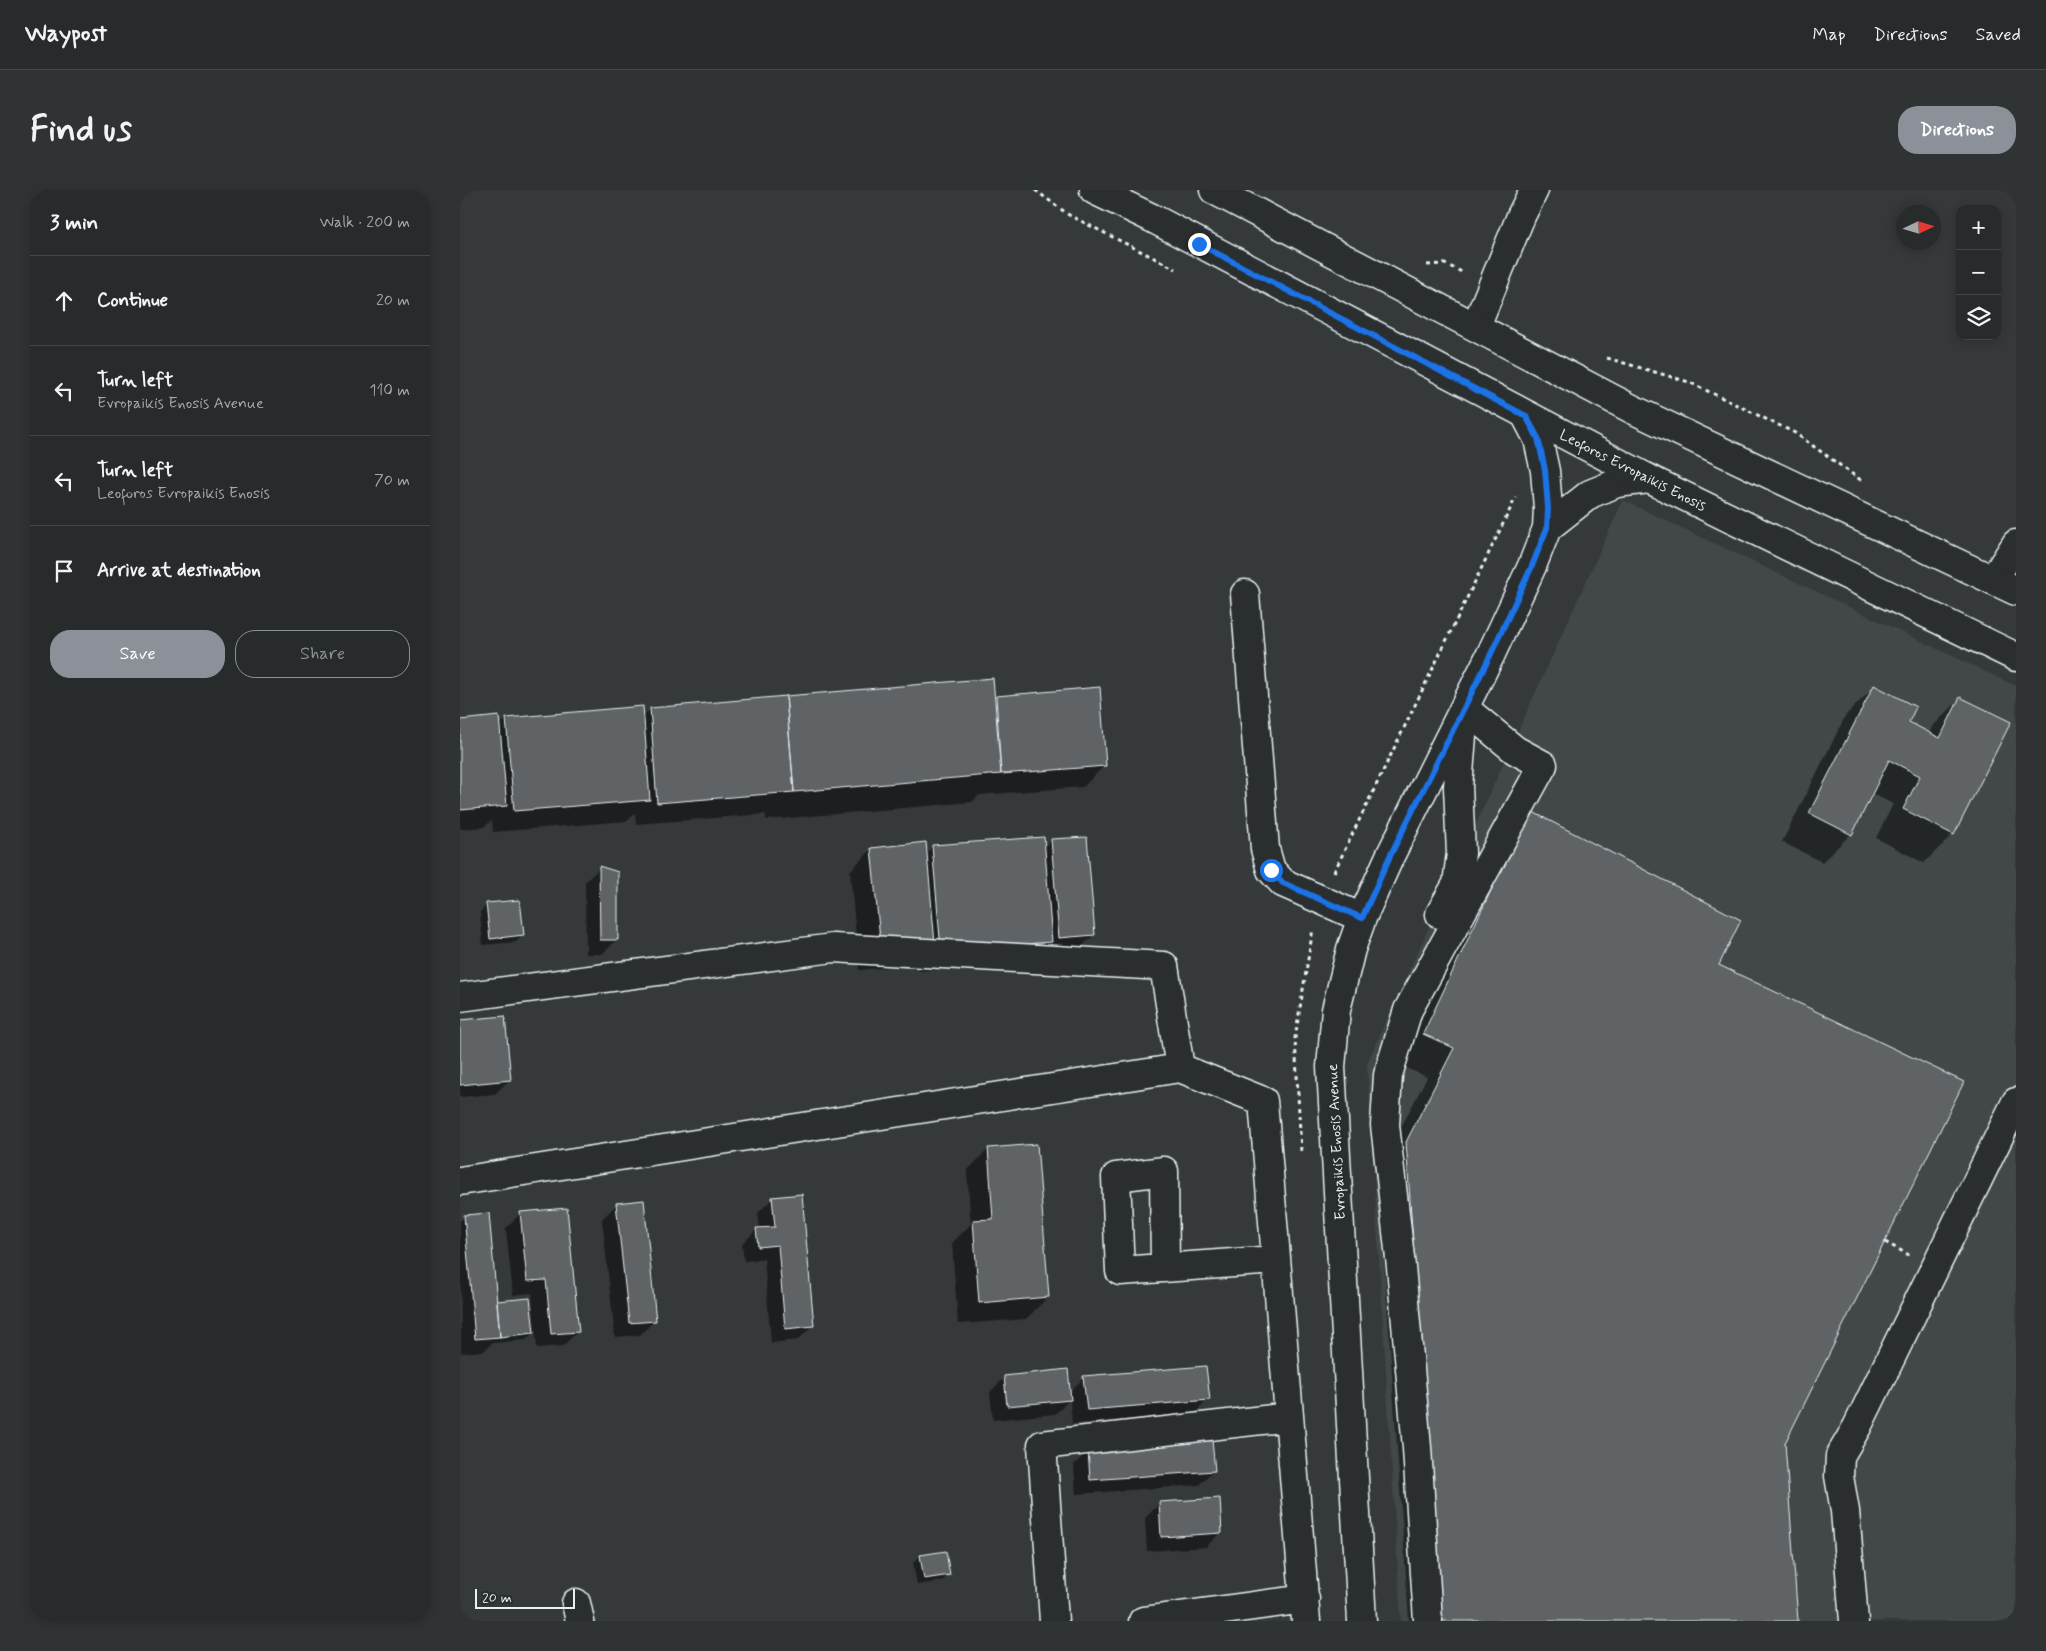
<!DOCTYPE html>
<meta charset="utf-8">
<style>
body{margin:0;font-family:Mynerve,sans-serif;background:#303334;color:#f1f3f6}
.controls{position:absolute;right:15px;top:15px;display:grid;overflow:hidden;border-radius:10px;box-shadow:0 2px 12px #0003}
.controls button{width:45px;height:45px;display:grid;place-items:center;padding:0;border:0;border-bottom:1px solid #444748;background:#282b2c;color:#f1f3f6;font:25px sans-serif}
.compass{position:absolute;left:1436px;top:15px;width:45px;height:45px;border-radius:50%;background:#282b2c;box-shadow:0 2px 12px #0003;rotate:86deg}
.scale{position:absolute;left:15px;bottom:12px;width:100px;box-sizing:border-box;padding-left:5px;border:2px solid #e8f1f8;border-top:0;font-size:14px;line-height:18px;white-space:nowrap;color:#e8f1f8;-webkit-text-stroke:4px #2a2d2e;paint-order:stroke}
.stop{position:absolute;width:15px;height:15px;margin:-11px;border:4px solid #1a73e8;border-radius:50%;background:#fff}
.stop.end{background:#1a73e8;border-color:#fff;box-shadow:0 1px 5px #0008}
.list{margin:0;padding:0;list-style:none}
h2{display:flex;justify-content:space-between;align-items:center;height:65px;margin:0;padding:0 20px;font-size:21px}
h2 small{font-size:16px;font-weight:400;color:#a5a7a9}
.list li{display:grid;grid-template-columns:32px 1fr auto;gap:15px;align-items:center;box-sizing:border-box;height:90px;padding:0 20px;border-top:1px solid #444748}
.list b{display:block;font-size:19px;white-space:nowrap}
.list p{margin:0;font-size:16px;white-space:nowrap;color:#a5a7a9}
.list em{font-size:16px;font-style:normal;color:#a5a7a9}
.actions{display:flex;gap:10px;padding:15px 20px}
.actions a{flex:1;padding:11px 0;border:1px solid #8c9099;border-radius:20px;text-align:center;font-size:18px;color:#8c9099}
.actions .main{background:#8c9099;color:#fff}
.icon{flex:none;width:28px;height:28px;fill:none;stroke:currentColor;stroke-width:2;stroke-linecap:round;stroke-linejoin:round}
.map{position:relative;flex:none;width:1556px;height:1431px;overflow:hidden;border-radius:20px}
header{display:flex;align-items:center;gap:30px;box-sizing:border-box;height:70px;padding:0 25px;background:#282b2c;border-bottom:1px solid #444748}
header strong{font-size:24px}
nav{display:flex;gap:28px;margin-inline-start:auto;font-size:18px}
.intro{display:flex;align-items:center;justify-content:space-between;box-sizing:border-box;height:120px;padding:0 30px}
h1{margin:0;font-size:35px}
.button{padding:12px 22px;border-radius:20px;background:#8c9099;color:#fff;font-size:18px;font-weight:700}
main{display:flex;gap:30px;padding:0 30px}
aside{flex:1;background:#282b2c;border-radius:20px;box-shadow:0 2px 12px #0003}
.map>svg:first-child{display:block}
.built{fill:#424647}
.shadow{fill:#0007}
.building{fill:#5f6365;stroke:#e8f1f8}
.lines{fill:none;stroke-linecap:round;stroke-linejoin:round}
.minor-casing{stroke:#e8f1f8;stroke-width:31}
.major-casing{stroke:#e8f1f8;stroke-width:31}
.path{stroke:#e8f1f8;stroke-width:3;stroke-dasharray:4 4;stroke-linecap:butt}
.minor{stroke:#2a2d2e;stroke-width:28}
.major{stroke:#2a2d2e;stroke-width:28}
.route{stroke:#1a73e8;stroke-width:6}
.labels{text-anchor:middle;stroke-width:4;stroke-linejoin:round;paint-order:stroke}
.street-label{font-size:15px;fill:#e8f1f8;stroke:#2a2d2e}
</style>
<header>
<strong>Waypost</strong>
<nav><a>Map</a><a>Directions</a><a>Saved</a></nav>
</header>
<div class="intro"><h1>Find us</h1><a class="button">Directions</a></div>
<main>
<aside>
<h2>3 min<small>Walk · 200 m</small></h2>
<ul class="list">
<li><svg class="icon" aria-label="ahead" viewBox="0 0 24 24"><path d="M12 20V5M6 11l6-6 6 6"/></svg><div><b>Continue</b></div><em>20 m</em></li>
<li><svg class="icon" aria-label="left" viewBox="0 0 24 24"><path d="M17 20v-9H6M10 6l-5 5 5 5"/></svg><div><b>Turn left</b><p>Evropaikis Enosis Avenue</p></div><em>110 m</em></li>
<li><svg class="icon" aria-label="left" viewBox="0 0 24 24"><path d="M17 20v-9H6M10 6l-5 5 5 5"/></svg><div><b>Turn left</b><p>Leoforos Evropaikis Enosis</p></div><em>70 m</em></li>
<li><svg class="icon" aria-label="arrive" viewBox="0 0 24 24"><path d="M6 21V4h12l-3 4 3 4H6"/></svg><div><b>Arrive at destination</b></div></li>
</ul>
<div class="actions"><a class="main">Save</a><a>Share</a></div>
</aside>
<div class="map">
<svg width="1556" height="1431" viewBox="0 0 1556 1431">
<rect width="100%" height="100%" fill="#35393a"/>
<filter id="ink" filterUnits="userSpaceOnUse"><feTurbulence type="fractalNoise" baseFrequency=".02" numOctaves="2"/><feDisplacementMap in="SourceGraphic" scale="10" xChannelSelector="R" yChannelSelector="G"/><feConvolveMatrix kernelMatrix="1 2 1 2 8 2 1 2 1" color-interpolation-filters="sRGB"/></filter>
<g filter="url(#ink)">
<!-- built -->
<path class="built" d="M1163,310L1556,496V1431H941L907,873Z"/>
<!-- shadow -->
<path class="shadow" d="M1414,497L1447,532L1469,544L1472,537L1500,509L1493,644L1464,673L1416,648L1433,614L1411,603L1391,644L1362,672L1322,652L1386,525Z
M639,499L645,575L623,597L519,605L512,612L306,630V624L176,634L175,623L167,631L33,642L32,630L24,637L0,639V531L38,537L46,529L182,527L191,519L533,510L536,508Z
M1069,622L1258,775L1324,1253L1337,1431H949L918,982L967,887L935,873Z
M592,650L634,745L619,759L569,773L459,781L458,769L452,775L399,780L390,681L412,659L466,664L473,656L583,659Z
M140,678L157,750L142,764H126L125,692Z
M27,715L63,745L56,752L23,755L20,722Z
M0,832L50,889L35,904L0,907Z
M528,959L588,1107L566,1129L498,1134L492,1053L511,1034L507,981Z
M313,1008L352,1136L338,1150L311,1153L304,1069L284,1071L282,1054L296,1040L300,1039L298,1023Z
M157,1014L195,1130L180,1145L155,1147L142,1029Z
M60,1024L118,1141L103,1156L77,1158L72,1103L53,1105L46,1038Z
M5,1027L36,1112L69,1109L73,1143L66,1150L32,1153L24,1161L1,1163L0,1031Z
M545,1187L609,1202L624,1188L748,1209L734,1224L612,1234L610,1209L595,1224L533,1230L530,1202Z
M629,1260L753,1280L739,1295L616,1304L614,1275Z
M700,1313L761,1342L746,1357L687,1361L685,1328Z
M460,1366L489,1384L482,1391L457,1395L453,1373Z"/>
<!-- building -->
<path class="building" d="M533,488L541,584L334,602L326,506Z
M1414,495L1456,517L1449,532L1480,548L1500,507L1551,532L1494,645L1443,619L1460,586L1429,570L1392,645L1349,623Z
M640,497L646,576L541,584L536,506Z
M326,506L334,602L197,613L190,518Z
M183,516L190,610L54,621L46,528Z
M39,526L47,616L0,620V530Z
M1069,620L1281,730L1259,775L1504,892L1325,1253L1338,1431H979L946,952L994,858L963,844Z
M584,647L592,752L481,760L472,655Z
M627,647L635,745L599,748L591,649Z
M466,652L475,754L421,759L411,658Z
M139,676L158,682V750H140Z
M60,710L64,745L30,749L26,713Z
M45,826L51,890L0,895V830Z
M577,954L589,1107L519,1113L513,1030L533,1029L528,958Z
M342,1004L354,1136L325,1139L318,1055L298,1057L296,1038L315,1037L312,1007Z
M184,1010L196,1131L169,1133L156,1013Z
M107,1018L119,1142L91,1144L86,1090L67,1091L60,1022Z
M29,1023L40,1147L15,1149L4,1025Z
M70,1108L74,1143L40,1147L37,1111Z
M746,1176L750,1210L627,1220L623,1186Z
M608,1179L611,1210L547,1216L544,1186Z
M752,1250L755,1281L630,1290L628,1259Z
M760,1308L762,1343L701,1347L699,1312Z
M486,1361L490,1385L464,1389L460,1365Z"/>
<g class="lines">
<!-- minor casing -->
<g class="minor-casing">
<path id="minor" d="M1016,136L1061,26L1074,0
M1087,338L1130,304L1157,293L1189,289
M1533,390L1556,354
M785,404L805,659L811,680L823,693L902,728
M980,724L997,694L1001,663L998,597L1003,532
M0,807L373,758L704,776L720,878
M0,991L720,878L803,911L846,1431
M705,1078L704,981L656,987L660,1081L816,1070
M116,1413L120,1431
M594,1431L582,1255L829,1227
M683,1431L845,1409
M902,1431L871,877L876,820L891,759L902,728L930,666L1030,466L1072,376L1087,338L1088,318L1085,281L1078,249L1066,226
M968,1431L957,1258L941,1077L925,935L928,885L948,820L1083,575L1055,560L1004,518
M1394,1431L1385,1321L1379,1286L1380,1266L1397,1237L1556,912"/>
</g>
<!-- major casing -->
<g class="major-casing">
<path id="major" d="M634,0L692,28L1189,289L1556,467
M754,0L1172,219L1556,401"/>
</g>
<!-- path -->
<path class="path" d="M575,0L609,25L716,79
M967,75L985,74L1004,83
M1147,168L1229,192L1335,243L1402,291
M874,682L1056,307
M841,961L835,848L853,739
M1425,1052L1449,1065"/>
<!-- minor -->
<use href="#minor" class="minor"/>
<!-- major -->
<use href="#major" class="major"/>
</g>
</g>
<g class="lines" filter="url(#ink)">
<!-- route -->
<path class="route" d="M739,54L1066,226L1078,248L1085,280L1088,318L1087,338L1072,376L1030,466L930,666L902,728L823,693L811,680"/>
</g>
<g class="labels">
<!-- street labels -->
<g class="street-label">
<text transform="translate(1173 280) rotate(27)" y="5">Leoforos Evropaikis Enosis</text>
<text transform="translate(876 952) rotate(-93)" y="5">Evropaikis Enosis Avenue</text>
</g>
</g>
</svg>
<div class="controls">
<button>+</button>
<button>−</button>
<button><svg class="icon" aria-label="layers" viewBox="0 0 24 24"><path d="M12 4l9 5-9 5-9-5zM3 14l9 5 9-5"/></svg></button>
</div>
<svg class="compass" viewBox="-18 -18 36 36"><path d="M0-13l5 13h-10z" fill="#e53935"/><path d="M0 13l5-13h-10z" fill="#a5a7a9"/></svg>
<div class="scale">20 m</div>
<div class="stop" style="left:811px;top:680px"></div>
<div class="stop end" style="left:739px;top:54px"></div>
</div>
</main>
